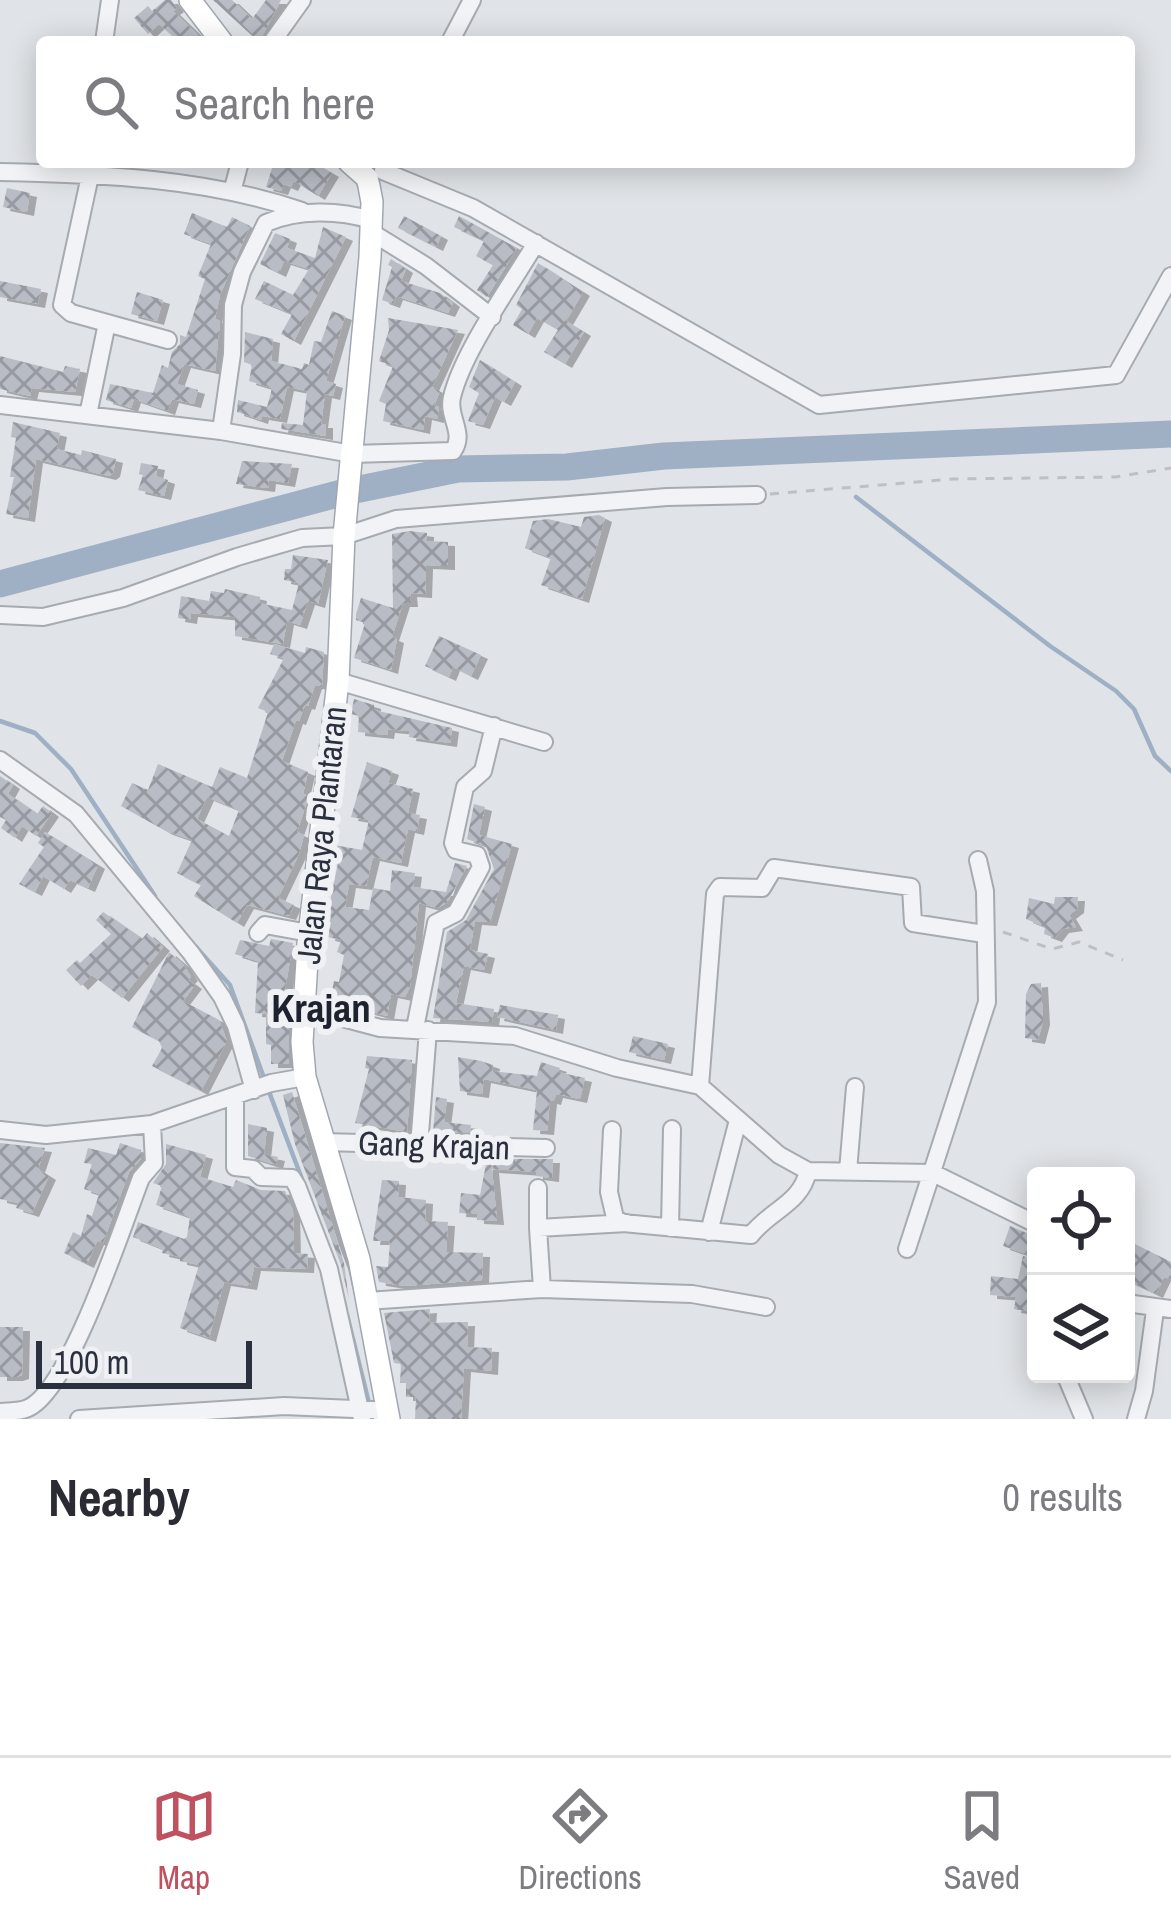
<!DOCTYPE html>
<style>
body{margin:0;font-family:"Archivo Narrow",sans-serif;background:#f2f2f3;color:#2b2b33}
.controls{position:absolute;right:36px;bottom:36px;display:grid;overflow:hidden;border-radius:12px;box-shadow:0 6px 30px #0003}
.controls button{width:108px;height:108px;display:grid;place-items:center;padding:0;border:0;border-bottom:3px solid #e1e1e2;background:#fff;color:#2b2b33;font:60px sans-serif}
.scale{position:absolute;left:36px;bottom:30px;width:216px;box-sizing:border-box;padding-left:12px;border:6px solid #2a303d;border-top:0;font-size:33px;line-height:42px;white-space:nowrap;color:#2a303d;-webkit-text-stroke:9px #eff1f5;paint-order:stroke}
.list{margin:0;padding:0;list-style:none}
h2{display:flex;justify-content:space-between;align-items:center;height:156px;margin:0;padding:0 48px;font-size:51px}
h2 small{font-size:39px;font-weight:400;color:#7c7c81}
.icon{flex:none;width:66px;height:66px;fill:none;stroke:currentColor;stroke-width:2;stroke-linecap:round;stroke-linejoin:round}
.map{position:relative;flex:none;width:1171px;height:1419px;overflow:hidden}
.search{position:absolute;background:#fff;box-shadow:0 6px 30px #0003;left:36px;right:36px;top:36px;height:132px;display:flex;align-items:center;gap:30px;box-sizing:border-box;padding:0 42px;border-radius:12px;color:#7c7c81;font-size:45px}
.sheet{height:336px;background:#fff}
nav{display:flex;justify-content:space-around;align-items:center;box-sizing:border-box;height:168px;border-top:3px solid #e1e1e2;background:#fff;font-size:33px;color:#7c7c81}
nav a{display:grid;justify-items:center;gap:6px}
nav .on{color:#bf525e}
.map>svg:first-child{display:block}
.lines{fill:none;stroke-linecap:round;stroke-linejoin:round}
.stream{stroke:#9fafc4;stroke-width:4.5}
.river{stroke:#9fafc4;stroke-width:27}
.building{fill:url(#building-cross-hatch);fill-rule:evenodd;filter:url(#shadow)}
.minor-casing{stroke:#a6aab1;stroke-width:20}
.major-casing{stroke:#a1a7b2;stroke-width:24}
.path{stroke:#bec0c6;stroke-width:3;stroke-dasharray:9 9;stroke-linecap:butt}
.minor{stroke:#f2f3f6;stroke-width:16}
.major{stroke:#fff;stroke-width:21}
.labels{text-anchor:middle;stroke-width:12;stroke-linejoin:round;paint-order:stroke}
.street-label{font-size:33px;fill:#2a303d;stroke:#eff1f5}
.quarter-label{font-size:39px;font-weight:bold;fill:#1d222e;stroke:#eff1f5}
</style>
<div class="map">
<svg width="1171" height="1419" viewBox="0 0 1171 1419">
<defs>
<pattern id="building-cross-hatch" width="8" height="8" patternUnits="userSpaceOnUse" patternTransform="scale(3)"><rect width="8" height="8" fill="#b8bcc4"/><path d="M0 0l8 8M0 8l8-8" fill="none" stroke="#9699a0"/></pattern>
<filter id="shadow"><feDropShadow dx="7" dy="4" stdDeviation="0" flood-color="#0004"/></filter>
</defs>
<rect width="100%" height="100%" fill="#e0e3e7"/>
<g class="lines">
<!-- stream -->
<path class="stream" d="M856,497L1050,646L1116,691L1134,709L1155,756L1171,771
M0,721L35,733L71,769L155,896
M196,947L230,985L264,1078
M268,1089L302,1179
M347,1315L369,1403"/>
<!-- river -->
<path class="river" d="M0,584L345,492L458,469L567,467L664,456L1171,434"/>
</g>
<!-- building -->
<path class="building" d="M165,0H171L177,8L173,11L198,35L195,42H179L159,24L148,34L134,18L148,6L152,11Z
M213,0H232L252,19L266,0H281L259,42Z
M274,162H313L332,173L318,196L294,181L291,187L284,184L281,191L266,187Z
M7,188L30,193L27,212L3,207Z
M192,213L227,227L232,217L250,226L220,295L215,319L220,321L215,371L184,364L177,384L198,390L194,404L172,399L168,411L134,399L131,408L106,400L110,384L153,393L162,365L168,368L172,352L180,344V335L186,337L205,279L198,276L211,244L184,234Z
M404,216L441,236L436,247L398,228Z
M459,216L517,248L487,297L477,290L493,265L476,256L484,241L454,227Z
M323,227L346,237L294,341L281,334L292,314L255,299L264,281L293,295L309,269L284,261L279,273L260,264L275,233L290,239L287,248L315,258Z
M391,259L406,269L401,281L440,293L453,303L448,313L396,296L393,304L382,300L392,267L388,265Z
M538,263L583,292L566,321L584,332L565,364L544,352L558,330L537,318L528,334L513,325L522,309L516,305Z
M0,281L41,289L38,304L0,297Z
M137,292L163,300L157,321L131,314Z
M332,311L345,316L326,381L336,384L333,396L325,394L321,424H326V436L281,429L282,423L303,425L307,391L287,387L280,419L262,416L261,420L237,412L238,400L267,407L272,388L249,381L252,365L244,362L245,332L273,339L271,361L302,369L304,363L309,365L314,341L321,342Z
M388,318L458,330L432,387L440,391L434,406L439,407L437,419L425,416L423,430L383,421L386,404L379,401L393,366L379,361L389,330Z
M0,356L63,372L65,366L80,369L75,392L32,388L30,396L0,389Z
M480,360L515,382L504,402L495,397L483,425L468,421L479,393L469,387Z
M13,422L60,433L57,449L81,455L82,450L116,459L113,473L109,476L36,459L28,518L6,514L14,477H10L16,438L11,437Z
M242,461L292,464L288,483L269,480L268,488L236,484Z
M141,463L158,466L156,476L168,480L164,496L138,490L143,475L139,474Z
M599,515L605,518L582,599L541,585L551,558L525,548L533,521L548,519L581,527L584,517Z
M410,531L427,533V541L448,542V566L426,565L425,594L410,593L411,603H403L392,637L397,639L391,670L354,658L365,623L356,620V614L361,598L393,608L392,534Z
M293,555L328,560L318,604L308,601L300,625L287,621L283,644L235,636V617L191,613L190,620L178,618L181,596L209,601L211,591L224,593L225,589L260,597L259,603L292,610L299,583L284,580L285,569H291Z
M439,636L481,655L471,676L453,667L449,677L425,666Z
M274,644L305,653L306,647L324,652L322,686L315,685L308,706L305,705L299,721L296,720L282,761L308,772L303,794L309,796L297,832L304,835L299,854L278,898L294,905L289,916L247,905L237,923L194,896L201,885L177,873L192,840L166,831L121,806L132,783L148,790L158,764L212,787L220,767L247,778L268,712L258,708L284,658L270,654ZM207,797L239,810L229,836L197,819Z
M354,699L374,705V710L452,728L450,743L409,737L410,731L388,729L387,735L358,732L359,716L351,714Z
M367,762L392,771L388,783L413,789L408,813L420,815L417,831L408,829L401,863L373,857L366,886L349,884L345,907L369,910L373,888L390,891L392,870L415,873L413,887L446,892L455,863L467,866L447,903L437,908L419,903L410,987L405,997L391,994L387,1016L330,1001L334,981L339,982L344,955L337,952L341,940L328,937L331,922H326L339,858L333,857L334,845L362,850L369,820L351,817Z
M0,776L13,785L8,794L37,814L43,806L52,813L36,836L22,826L15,838L1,828L6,820L0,817Z
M474,804L485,807L479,835L512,844L490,922L475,921L470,950L488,954L484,970L464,966L456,1003L494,1009L492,1022L433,1018L447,932L466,920L494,869L486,846L467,839Z
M45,832L98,865L88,888L70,880L64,889L43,876L35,892L19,884L44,847L38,843Z
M1055,897H1078L1077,909L1069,915L1076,927L1062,929L1055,938L1044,934L1045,927L1026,919L1029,898L1054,904Z
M103,912L142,939L147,933L163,947L122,998L92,975L81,986L66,970L77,960L80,963L111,934L96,920Z
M271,939L293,943L285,990L289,1007V1064H271V1045L266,1044V1014L255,1013L258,961L235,954L240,940L269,946Z
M169,952L183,964L191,977L188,980L195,985L183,1001L219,1020L227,1041L201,1091L152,1066L162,1048L159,1041L132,1027Z
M1041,983L1043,1021L1038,1040L1025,1038L1026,994L1031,984Z
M500,1005L558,1015L556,1030L497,1017Z
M633,1036L668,1044L664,1060L629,1052Z
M367,1056L412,1060L407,1132L355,1123L369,1069L365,1068Z
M458,1057L481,1061L493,1065L492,1071L537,1076L541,1062L560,1068L558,1072L585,1078L580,1099L556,1094L554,1101L550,1100L547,1131L533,1130L537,1090L484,1079L482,1094L460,1091Z
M292,1092L344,1263L349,1300L341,1265L295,1144L283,1095Z
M436,1097L447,1099L444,1122L471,1125L470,1133L433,1132Z
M248,1124L267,1128L264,1154L278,1157L276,1165L248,1156Z
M0,1143L45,1148L38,1169L49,1176L32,1213L16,1208L18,1203L0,1199Z
M120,1143L141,1150V1159L129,1172L103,1243L97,1241L87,1264L64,1253L73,1232L81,1236L87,1214L92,1216L99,1194L84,1189L92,1164L84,1163L88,1148L116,1155Z
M166,1144L206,1155L200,1177L233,1187L236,1180L261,1190L285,1191L293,1211L294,1253L308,1254L307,1269L254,1267L250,1286L224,1282L209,1338L180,1328L199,1265L180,1261V1257L162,1253L163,1249L133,1237L138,1222L184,1239L187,1237L190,1217L156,1205L162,1186L153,1183L166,1164Z
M487,1159H491L492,1168L493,1159H553L552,1178L536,1176V1172L492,1169L497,1221L477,1220V1214L459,1213L461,1193L480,1195Z
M382,1180L399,1181L398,1197L426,1200L425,1221L448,1222L446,1252L483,1253L482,1280L405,1286L379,1282L376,1266L388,1267L390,1241H373Z
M1010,1226L1036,1237L1029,1255L1003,1246Z
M1131,1242L1171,1262V1279L1164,1277L1156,1294L1126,1280V1257Z
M1023,1256L1036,1259L1033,1312L1014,1309L1016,1297L990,1295L991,1276L1018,1279Z
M430,1309L429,1323L468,1322L467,1347L492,1348L491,1371L464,1368L461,1419H415L416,1397H406V1383H400L401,1364L394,1363L384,1313Z
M0,1327H23L22,1375L16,1377H0Z"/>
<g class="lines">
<!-- minor casing -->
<g class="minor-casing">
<path id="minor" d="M104,42L110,0
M272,42L302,0
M450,42L472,0
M93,162L62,305L71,313L168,340
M383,171L473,208L819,405L1116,375L1171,276
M0,172C101,174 206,178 302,211
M232,192L240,162
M371,232L426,266L492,317
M0,405L221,431L232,354L233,305L242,272L266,223C298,209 339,210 371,220
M88,415L107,323
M221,431L352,454L453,451C466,433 447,417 452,397C463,351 511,285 536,243
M0,615L43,617L123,598L237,557L302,538L344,536L396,519L667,497L757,495
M338,681L544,742
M0,760L76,814L191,953L222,997L236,1026L254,1090
M258,933L265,925L309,933
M305,1008L380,1028L515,1036L617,1068L700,1086L779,1155L808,1171L933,1173L1036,1224
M415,1028L436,923L456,913L481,867L477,855L456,850L453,843L465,787L483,771L494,726
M700,1086L715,894L720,887L762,888L774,868L911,887L913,923L984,934
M235,1096V1167L253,1169L261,1177L292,1178L297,1186L329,1269L362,1419
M0,1130L46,1135L152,1124L271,1083L305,1077
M612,1130L609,1192L615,1218L623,1223L751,1235C770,1210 801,1204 808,1171
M323,1142L546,1148
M419,1146L428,1030
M848,1171L855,1087
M538,1188V1228L627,1223
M670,1228L672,1129
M709,1232L738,1120
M907,1249L987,1002L985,891L978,860
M542,1289L692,1294L766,1307
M367,1301L542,1289L538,1228
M1126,1303L1171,1309
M1065,1374L1084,1419
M0,1412C9,1411 21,1412 28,1408C70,1390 123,1224 141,1178L154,1163L152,1124
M79,1419L284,1406L377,1410L386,1419
M1136,1419L1144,1391L1155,1310"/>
</g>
<!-- major casing -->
<g class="major-casing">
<path id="major" d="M190,0L222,42
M349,162L367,178L369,186L372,202L370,257L344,536L338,681L308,944L302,1042L305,1077L359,1259L389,1419"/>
</g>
<!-- path -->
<path class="path" d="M770,494L953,479L1115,477L1171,468
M1003,932L1052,949L1079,942L1123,960"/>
<!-- minor -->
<use href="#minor" class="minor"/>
<!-- major -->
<use href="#major" class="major"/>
</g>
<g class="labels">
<!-- street labels -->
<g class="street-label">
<text transform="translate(321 835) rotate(-84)" y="12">Jalan Raya Plantaran</text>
<text transform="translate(434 1145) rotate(2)" y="12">Gang Krajan</text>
</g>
<!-- quarter labels -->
<g class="quarter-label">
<text x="321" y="1022">Krajan</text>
</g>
</g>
</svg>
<div class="controls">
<button><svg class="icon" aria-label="locate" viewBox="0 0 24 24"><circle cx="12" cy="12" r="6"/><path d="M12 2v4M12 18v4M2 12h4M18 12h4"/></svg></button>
<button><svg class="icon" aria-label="layers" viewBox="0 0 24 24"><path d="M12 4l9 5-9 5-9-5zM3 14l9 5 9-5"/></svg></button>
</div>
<div class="scale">100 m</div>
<div class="search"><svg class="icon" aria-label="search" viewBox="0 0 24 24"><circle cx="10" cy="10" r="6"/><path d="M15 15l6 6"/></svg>Search here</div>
</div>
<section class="sheet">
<h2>Nearby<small>0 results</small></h2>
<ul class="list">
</ul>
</section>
<nav>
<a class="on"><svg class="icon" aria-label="map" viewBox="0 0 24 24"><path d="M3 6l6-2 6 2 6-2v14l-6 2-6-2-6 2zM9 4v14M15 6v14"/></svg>Map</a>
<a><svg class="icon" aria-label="directions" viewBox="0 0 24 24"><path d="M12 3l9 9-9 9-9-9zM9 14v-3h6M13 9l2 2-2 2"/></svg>Directions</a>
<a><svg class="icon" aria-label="saved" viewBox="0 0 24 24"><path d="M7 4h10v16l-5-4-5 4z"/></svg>Saved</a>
</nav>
